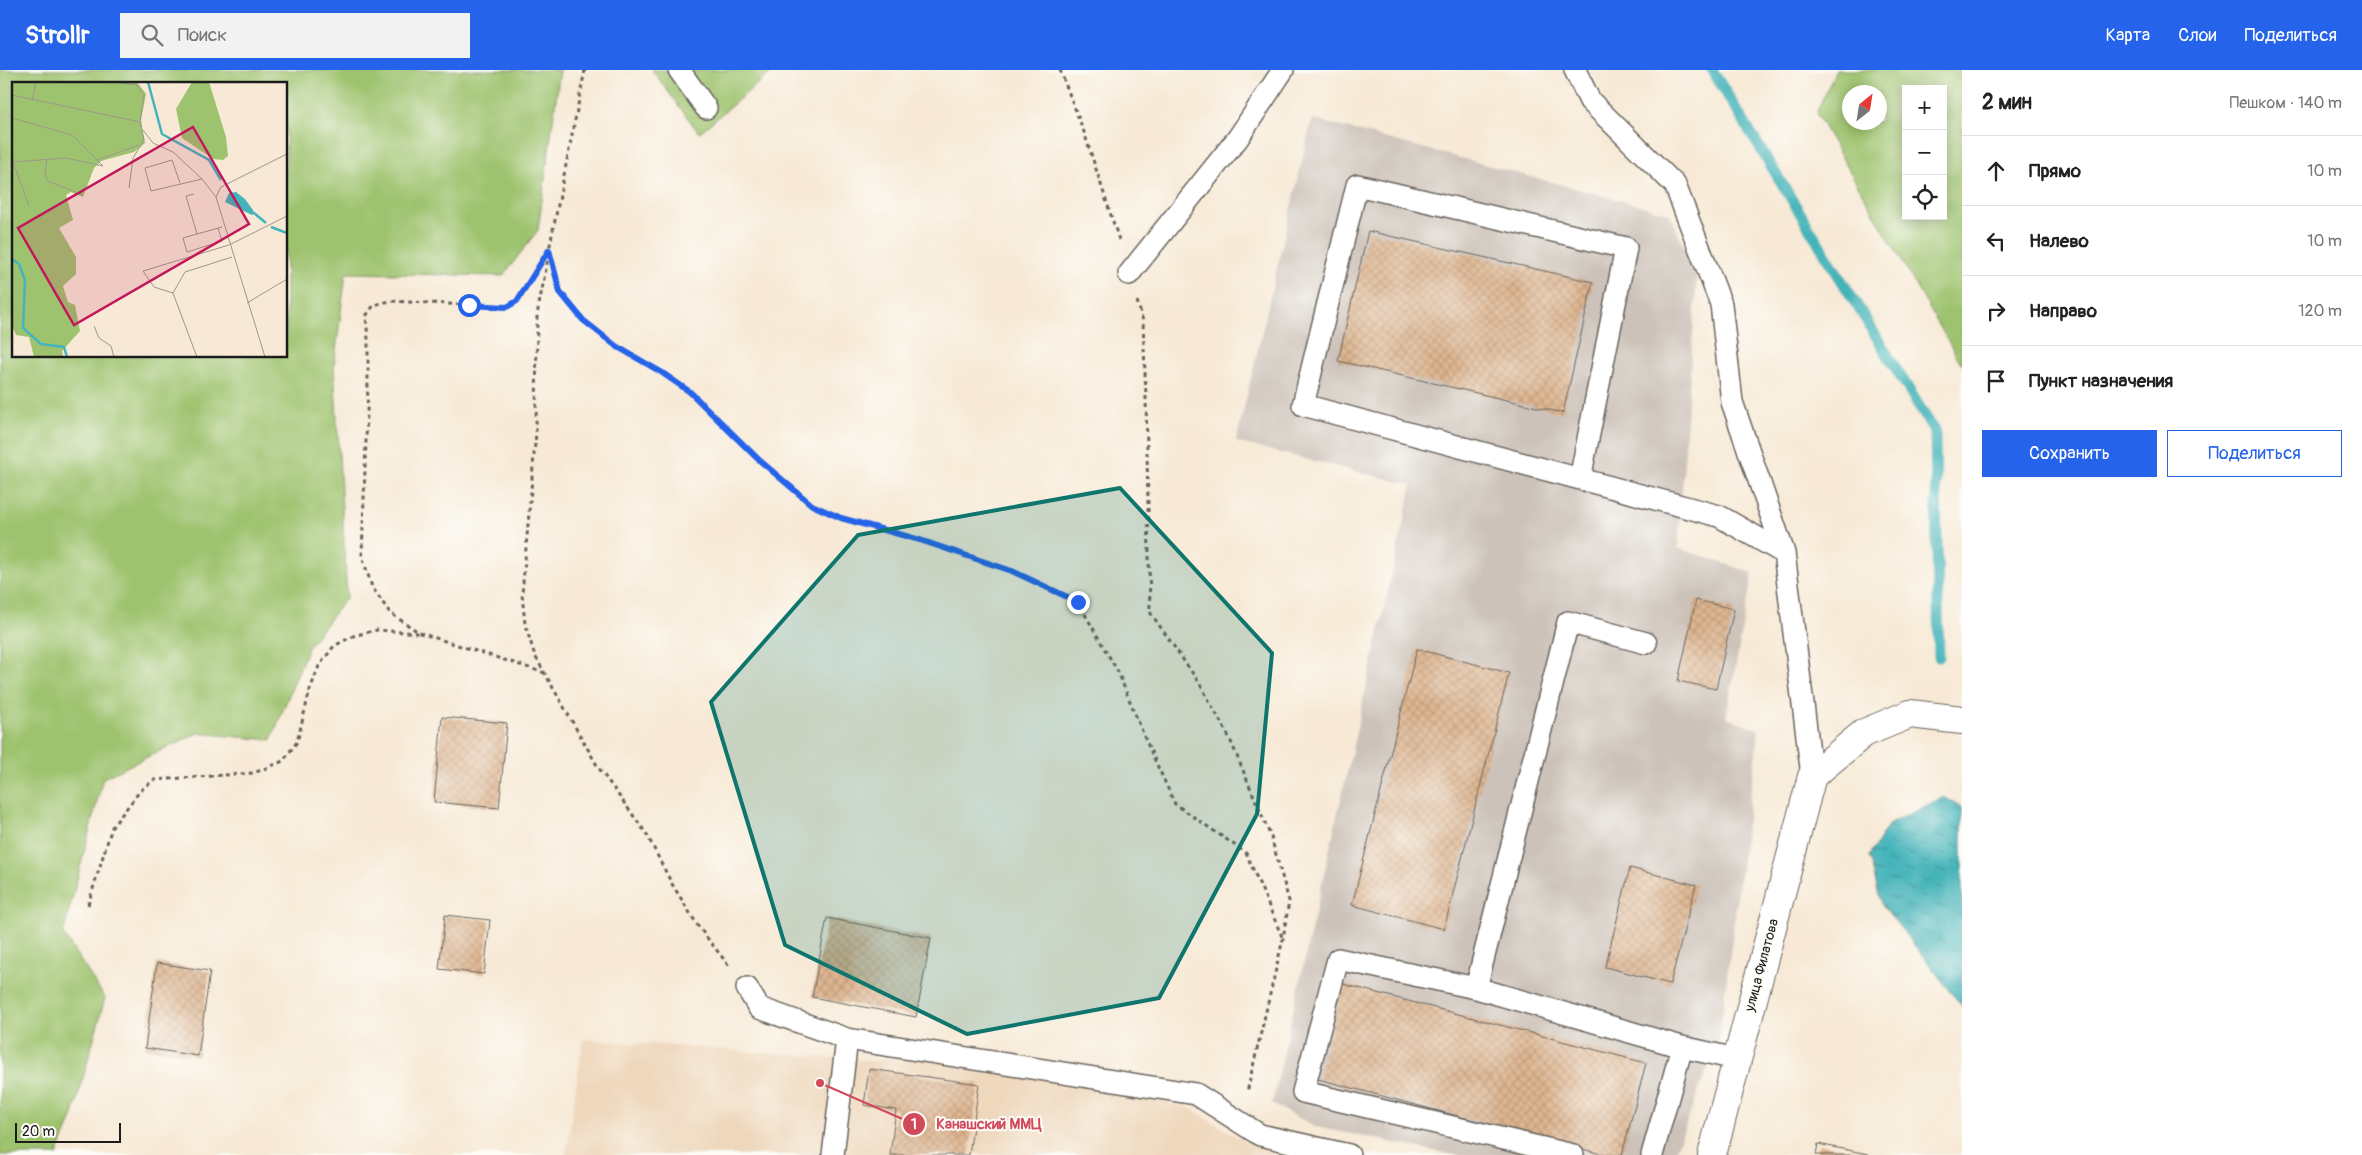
<!DOCTYPE html>
<html lang="ru">
<meta charset="utf-8">
<style>
body{margin:0;font-family:Pangolin,sans-serif;background:#f2f2f2;color:#222}
.controls{position:absolute;right:15px;top:15px;display:grid;overflow:hidden;border-radius:0px;box-shadow:0 2px 12px #0003}
.controls button{width:45px;height:45px;display:grid;place-items:center;padding:0;border:0;border-bottom:1px solid #e0e0e0;background:#fff;color:#222;font:25px sans-serif}
.compass{position:absolute;left:1842px;top:15px;width:45px;height:45px;border-radius:50%;background:#fff;box-shadow:0 2px 12px #0003;rotate:30deg}
.scale{position:absolute;left:15px;bottom:12px;width:106px;box-sizing:border-box;padding-left:5px;border:2px solid #1c1c1c;border-top:0;font-size:14px;line-height:18px;white-space:nowrap;color:#1c1c1c;-webkit-text-stroke:4px #fdfcf7;paint-order:stroke}
.stop{position:absolute;width:15px;height:15px;margin:-11px;border:4px solid #2563eb;border-radius:50%;background:#fff}
.stop.end{background:#2563eb;border-color:#fff;box-shadow:0 1px 5px #0008}
.list{margin:0;padding:0;list-style:none}
h2{display:flex;justify-content:space-between;align-items:center;height:65px;margin:0;padding:0 20px;font-size:21px}
h2 small{font-size:16px;font-weight:400;color:#767676}
.list li{display:grid;grid-template-columns:32px 1fr auto;gap:15px;align-items:center;box-sizing:border-box;height:70px;padding:0 20px;border-top:1px solid #e0e0e0}
.list b{display:block;font-size:19px;white-space:nowrap}
.list em{font-size:16px;font-style:normal;color:#767676}
.actions{display:flex;gap:10px;padding:15px 20px}
.actions a{flex:1;padding:11px 0;border:1px solid #2563eb;border-radius:0px;text-align:center;font-size:18px;color:#2563eb}
.actions .main{background:#2563eb;color:#fff}
.icon{flex:none;width:28px;height:28px;fill:none;stroke:currentColor;stroke-width:2;stroke-linecap:round;stroke-linejoin:round}
.map{position:relative;flex:none;width:1962px;height:1085px;overflow:hidden}
header{display:flex;align-items:center;gap:30px;box-sizing:border-box;height:70px;padding:0 25px;background:#2563eb;color:#fff}
header strong{font-size:24px}
nav{display:flex;gap:28px;margin-inline-start:auto;font-size:18px}
.search{width:350px;height:45px;background:#f2f2f2;display:flex;align-items:center;gap:12px;box-sizing:border-box;padding:0 18px;border-radius:0px;color:#767676;font-size:19px}
main{display:flex}
aside{flex:1;background:#fff}
.map>svg:first-child{display:block}
.built{fill:#eed7bb}
.industrial{fill:#ccc2b9}
.green{fill:#9ec36e;stroke:#5d7045;fill-rule:evenodd}
.water{fill:url(#water-ripples);stroke:#30686b}
.lines{fill:none;stroke-linecap:round;stroke-linejoin:round}
.stream{stroke:#44b4ba;stroke-width:11}
.building{fill:url(#building-cross-hatch)}
.service-casing{stroke:#69645d;stroke-width:24}
.minor-casing{stroke:#69645d;stroke-width:30}
.path{stroke:#69645d;stroke-width:3;stroke-dasharray:4 4;stroke-linecap:butt}
.service{stroke:#fff;stroke-width:21}
.minor{stroke:#fff;stroke-width:28}
.route{stroke:#2563eb;stroke-width:6}
.marked{fill:#0f766e;fill-opacity:0.2;stroke:#0f766e;stroke-width:4;stroke-linejoin:round}
.labels{text-anchor:middle;stroke-width:4;stroke-linejoin:round;paint-order:stroke}
.street-label{font-size:14px;fill:#1c1c1c;stroke:#fdfcf7}
.inset-river{fill:none;stroke:#44b4ba;stroke-width:2.5}
.inset-road{fill:none;stroke:#9f978b;stroke-width:1}
.view{fill:#c2185b;fill-opacity:0.15;stroke:#c2185b;stroke-width:2.5}
.inset-edge{fill:none;stroke:#1c1c1c;stroke-width:2.5}
.leader{fill:none;stroke:#d1495b;stroke-width:2}
.callout-dot{fill:#d1495b;stroke:#fdfcf7;stroke-width:2}
.mark-label{font-size:15px;text-anchor:middle;font-weight:bold;fill:#fff}
.callout-label{font-size:15px;text-anchor:middle;font-weight:bold;fill:#d1495b;stroke:#fdfcf7;stroke-width:4;stroke-linejoin:round;paint-order:stroke}
</style>
<header>
<strong>Strollr</strong>
<div class="search"><svg class="icon" aria-label="search" viewBox="0 0 24 24"><circle cx="10" cy="10" r="6"/><path d="M15 15l6 6"/></svg>Поиск</div>
<nav><a>Карта</a><a>Слои</a><a>Поделиться</a></nav>
</header>
<main>
<div class="map">
<svg width="1962" height="1085" viewBox="0 0 1962 1085">
<defs>
<pattern id="water-ripples" width="26" height="14" patternUnits="userSpaceOnUse" patternTransform="scale(1.25)"><rect width="26" height="14" fill="#44b4ba"/><path d="M2 4q2-2 4 0t4 0M15 11q2-2 4 0t4 0" fill="none" stroke="#389296"/></pattern>
<pattern id="building-cross-hatch" width="8" height="8" patternUnits="userSpaceOnUse" patternTransform="scale(1.25)"><rect width="8" height="8" fill="#deb590"/><path d="M0 0l8 8M0 8l8-8" fill="none" stroke="#be9b7c"/></pattern>
</defs>
<rect width="100%" height="100%" fill="#fdfcf7"/>
<filter id="ink" filterUnits="userSpaceOnUse"><feTurbulence type="fractalNoise" baseFrequency=".02" numOctaves="2"/><feDisplacementMap in="SourceGraphic" scale="10" xChannelSelector="R" yChannelSelector="G"/><feConvolveMatrix kernelMatrix="1 2 1 2 8 2 1 2 1" color-interpolation-filters="sRGB"/></filter>
<filter id="wash" filterUnits="userSpaceOnUse"><feTurbulence type="fractalNoise" baseFrequency=".0096" numOctaves="4" result="noise"/><feDisplacementMap in="SourceGraphic" scale="20" xChannelSelector="R" yChannelSelector="G"/><feGaussianBlur stdDeviation="1.12" result="paint"/><feColorMatrix in="noise" values="0 0 0 0 0 0 0 0 0 0 0 0 0 0 0 0 0 1.4 0 .05"/><feComposite in="paint" operator="in"/></filter>
<g filter="url(#wash)">
<rect width="100%" height="100%" fill="#f7e9d5"/>
<!-- built -->
<path class="built" d="M583,969L875,991L906,984L1186,1036L1246,1072L1300,1085H566Z"/>
<!-- industrial -->
<path class="industrial" d="M1312,49L1669,143L1697,206L1678,478L1753,503L1726,647L1759,659L1719,969L1674,1085H1454L1316,1057L1272,1034L1412,415L1236,372Z"/>
<!-- green -->
<path class="green" d="M0,0H560L538,160L503,206L346,203L334,296L347,527L309,575L271,670L198,663L103,708L63,864L105,928L73,1045L57,1085H0ZM14,14H286V286H14Z
M652,0H774L699,63Z
M1836,0H1962V295L1816,43ZM1906,19H1943V146H1906ZM1880,22V52H1850V22Z"/>
<!-- water -->
<path class="water" d="M1944,727L1962,737V936L1881,833L1869,786L1889,754Z"/>
<g class="lines">
<!-- stream -->
<path class="stream" d="M1712,0L1935,362L1939,587"/>
</g>
<g id="blocks">
<!-- building -->
<path class="building" d="M1368,161L1593,212L1563,343L1338,291Z
M1696,530L1734,539L1716,619L1678,611Z
M1417,579L1509,603L1444,859L1352,835Z
M442,647L507,653L499,738L434,732Z
M1630,798L1696,815L1670,914L1605,897Z
M445,845L490,850L484,904L439,899Z
M827,848L931,868L916,947L812,927Z
M157,893L210,901L198,986L145,978Z
M1343,914L1646,993L1622,1085H1605L1318,1009Z
M869,999L979,1014L969,1085H890L896,1040L864,1035Z
M1818,1074L1868,1084V1085H1816Z"/>
</g>
</g>
<g filter="url(#ink)">
<use href="#blocks" fill-opacity="0" stroke="#69645d" stroke-width="1"/>
<g class="lines">
<!-- service casing -->
<g class="service-casing">
<path id="service" d="M679,0L706,38
M1575,0L1590,31L1675,115L1721,234L1732,332L1784,483
M1129,204L1238,68L1283,0
M1580,409L1626,178L1357,115L1303,335L1719,446L1784,483L1812,706
M1646,573L1568,552L1476,918L1682,977L1736,989
M747,918L759,938L847,969
M1476,918L1338,889L1303,1022L1573,1085
M833,1085L847,969L1196,1024L1260,1065L1349,1085
M1652,1085L1682,977"/>
</g>
<!-- minor casing -->
<g class="minor-casing">
<path id="minor" d="M1712,1085L1812,706L1864,663L1910,644L1962,650"/>
</g>
<!-- path -->
<path class="path" d="M585,0L549,180L561,222L583,250L616,276L661,302L690,322L758,389L812,435L841,448L920,470L1012,501L1078,532L1118,602L1147,673L1175,734L1246,783L1283,869
M1060,0L1084,62L1119,170
M549,183L537,245L536,362L522,524L525,554L535,586L598,697L646,763L672,814L698,856L729,896
M1137,231L1143,251L1146,328L1150,542L1200,614L1229,667L1271,767L1289,831L1283,869L1247,1022
M545,603L420,563L390,543L372,517L362,486L368,313V269L366,246L374,235L390,231L507,237L517,231L547,182
M88,835L112,757L140,721L154,710L254,703L283,691L297,672L310,620L319,596L334,576L353,566L377,560L419,563"/>
<!-- service -->
<use href="#service" class="service"/>
<!-- minor -->
<use href="#minor" class="minor"/>
</g>
</g>
<g class="lines" filter="url(#ink)">
<!-- route -->
<path class="route" d="M469,235L507,237L517,231L549,180L560,222L583,250L616,276L661,302L690,322L758,389L812,435L841,448L920,470L1012,501L1078,532"/>
</g>
<!-- marked area -->
<path class="marked" d="M1120,418L1272,583L1257,744L1159,928L967,964L785,875L711,632L858,465Z"/>
<g class="labels">
<!-- street labels -->
<g class="street-label">
<text transform="translate(1761 895) rotate(-75)" y="5">улица Филатова</text>
</g>
</g>
<!-- overview -->
<g transform="translate(12 12)">
<rect width="275" height="275" fill="#f7e9d5"/>
<path d="M0,0H125L134,12L129,38L133,61L122,70L89,79L82,86L71,115L59,110L54,113L61,138L47,146L64,175V192L51,204L56,220L63,223L68,249L50,269L51,275H22L17,255L4,253L0,244ZM180,0H197L214,55L216,74L211,78L201,77L170,56L164,27Z" fill="#9ec36e"/>
<path d="M224,110L233,117L243,131L240,133L213,120L217,111Z" fill="#44b4ba"/>
<path class="inset-river" d="M136,0L150,52L197,78L209,98M242,131L254,141M259,145L275,151M0,177L7,182L13,198L11,246L29,262L52,265L55,275"/>
<path class="inset-road" d="M101,0L125,3L132,13L128,40L132,58L121,76L117,106M0,13L128,40M20,19L24,0M0,36L60,53L91,84M131,48L141,61L161,70L190,97M35,77L33,92L36,99L71,113M85,78L127,63M168,101L160,78L133,86L139,109L190,97L204,115L253,275M182,112L174,114L185,152L210,145M204,115L209,105L275,72M17,124L1,80L54,76L91,84M185,152L171,156L175,170L210,159L206,146M161,211L173,190L220,175M235,221L275,197M82,244L87,256L99,264L102,275M185,275L161,211L142,205L131,189L217,163L275,134"/>
<path class="view" d="M181,45L237,142L62,243L6,146Z"/>
<rect width="275" height="275" class="inset-edge"/>
</g>
<!-- callouts -->
<path class="leader" d="M820 1013L914 1054"/>
<g class="callout-dot">
<circle cx="820" cy="1013" r="5"/>
<circle cx="914" cy="1054" r="12"/>
</g>
<g class="mark-label">
<text x="914" y="1059">1</text>
</g>
<g class="callout-label">
<text x="989" y="1059">Канашский ММЦ</text>
</g>
</svg>
<div class="controls">
<button>+</button>
<button>−</button>
<button><svg class="icon" aria-label="locate" viewBox="0 0 24 24"><circle cx="12" cy="12" r="6"/><path d="M12 2v4M12 18v4M2 12h4M18 12h4"/></svg></button>
</div>
<svg class="compass" viewBox="-18 -18 36 36"><path d="M0-13l5 13h-10z" fill="#e53935"/><path d="M0 13l5-13h-10z" fill="#767676"/></svg>
<div class="scale">20 m</div>
<div class="stop" style="left:469px;top:235px"></div>
<div class="stop end" style="left:1078px;top:532px"></div>
</div>
<aside>
<h2>2 мин<small>Пешком · 140 m</small></h2>
<ul class="list">
<li><svg class="icon" aria-label="ahead" viewBox="0 0 24 24"><path d="M12 20V5M6 11l6-6 6 6"/></svg><div><b>Прямо</b></div><em>10 m</em></li>
<li><svg class="icon" aria-label="left" viewBox="0 0 24 24"><path d="M17 20v-9H6M10 6l-5 5 5 5"/></svg><div><b>Налево</b></div><em>10 m</em></li>
<li><svg class="icon" aria-label="right" viewBox="0 0 24 24"><path d="M7 20v-9h11M14 6l5 5-5 5"/></svg><div><b>Направо</b></div><em>120 m</em></li>
<li><svg class="icon" aria-label="arrive" viewBox="0 0 24 24"><path d="M6 21V4h12l-3 4 3 4H6"/></svg><div><b>Пункт назначения</b></div></li>
</ul>
<div class="actions"><a class="main">Сохранить</a><a>Поделиться</a></div>
</aside>
</main>
